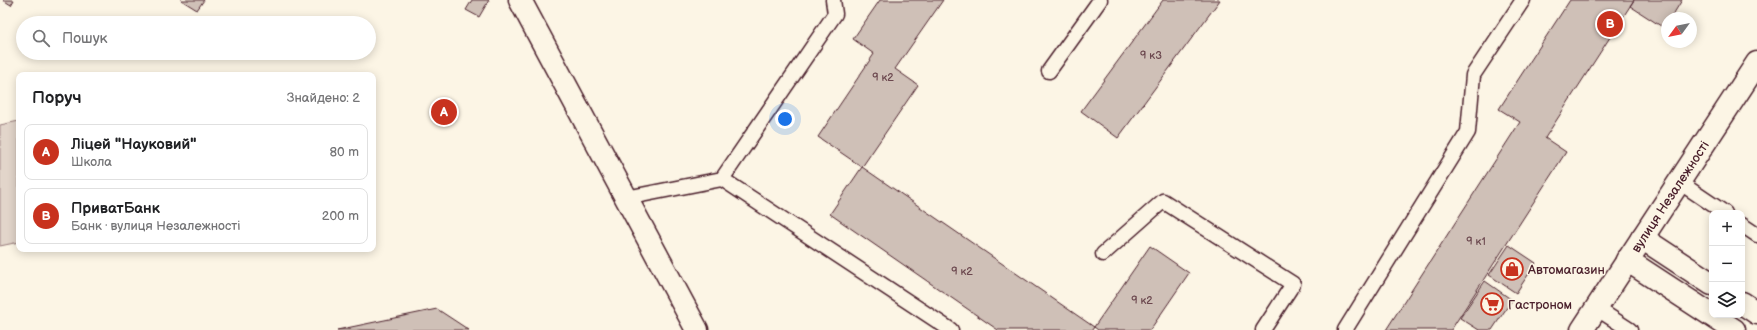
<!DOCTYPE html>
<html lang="uk">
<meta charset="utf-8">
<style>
body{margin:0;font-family:"Balsamiq Sans",sans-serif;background:#f6f6f6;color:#202124}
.controls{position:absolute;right:12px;bottom:12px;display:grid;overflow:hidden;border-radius:8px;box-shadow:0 2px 10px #0003}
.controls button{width:36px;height:36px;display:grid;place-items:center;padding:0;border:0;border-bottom:1px solid #e0e0e0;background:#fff;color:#202124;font:20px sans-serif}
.compass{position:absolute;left:1661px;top:12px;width:36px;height:36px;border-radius:50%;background:#fff;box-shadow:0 2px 10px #0003;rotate:237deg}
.you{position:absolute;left:785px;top:119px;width:14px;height:14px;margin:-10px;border:3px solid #fff;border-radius:50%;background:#1a73e8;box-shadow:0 0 0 6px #1a73e833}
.badge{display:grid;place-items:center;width:26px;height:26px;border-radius:50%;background:#c8321e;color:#fff;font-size:13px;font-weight:700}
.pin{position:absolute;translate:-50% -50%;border:2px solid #fff;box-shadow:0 1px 4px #0006}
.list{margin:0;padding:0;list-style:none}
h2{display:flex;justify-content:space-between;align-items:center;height:52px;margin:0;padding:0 16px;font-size:17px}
h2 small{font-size:13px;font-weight:400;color:#757577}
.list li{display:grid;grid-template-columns:26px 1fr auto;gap:12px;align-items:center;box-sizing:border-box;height:56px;margin:0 8px 8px;padding:0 8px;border:1px solid #e0e0e0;border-radius:8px}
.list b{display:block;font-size:15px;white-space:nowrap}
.list p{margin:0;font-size:13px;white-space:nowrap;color:#757577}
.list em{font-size:13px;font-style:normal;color:#757577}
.icon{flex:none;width:22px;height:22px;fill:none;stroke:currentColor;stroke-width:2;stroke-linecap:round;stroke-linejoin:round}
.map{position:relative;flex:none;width:1757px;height:330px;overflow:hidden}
.search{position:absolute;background:#fff;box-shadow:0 2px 10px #0003;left:16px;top:16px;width:360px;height:44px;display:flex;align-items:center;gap:10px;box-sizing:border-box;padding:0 14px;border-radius:22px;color:#757577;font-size:15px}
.panel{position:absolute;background:#fff;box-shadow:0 2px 10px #0003;left:16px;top:72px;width:360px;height:180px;border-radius:8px}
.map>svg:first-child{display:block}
.green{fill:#e2d5ca;stroke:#967a7a}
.building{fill:#cfc0b7;stroke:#4a1f2b}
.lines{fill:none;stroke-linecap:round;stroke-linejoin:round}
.lane-casing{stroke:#4a1f2b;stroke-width:17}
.street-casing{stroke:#4a1f2b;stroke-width:25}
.secondary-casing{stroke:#4a1f2b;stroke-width:25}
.lane{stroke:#fcf5e5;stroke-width:14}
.street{stroke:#fcf5e5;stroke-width:22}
.secondary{stroke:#fcf5e5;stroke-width:22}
.labels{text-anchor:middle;stroke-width:3;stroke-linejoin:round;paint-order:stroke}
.number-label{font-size:11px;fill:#6b474e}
.street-label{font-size:13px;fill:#4a1f2b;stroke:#fcf5e5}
.poi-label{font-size:13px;fill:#4a1f2b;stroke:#fcf5e5;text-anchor:start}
</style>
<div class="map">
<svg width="1757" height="330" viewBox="0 0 1757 330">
<rect width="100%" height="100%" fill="#fcf5e5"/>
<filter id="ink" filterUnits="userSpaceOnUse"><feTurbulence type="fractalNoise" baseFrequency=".025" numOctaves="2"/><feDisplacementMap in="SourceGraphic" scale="8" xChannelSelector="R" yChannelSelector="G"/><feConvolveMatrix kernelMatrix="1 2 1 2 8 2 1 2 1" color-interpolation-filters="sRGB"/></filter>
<g filter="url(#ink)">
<!-- green -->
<path class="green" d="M19,121V242L0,246V125Z"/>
<!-- building -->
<path class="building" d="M3,0H14L11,5Z
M181,0H204L197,10Z
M472,0H489L479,17L466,10Z
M880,0H943L895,69L918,85L862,167L818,137L874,54L853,39Z
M1163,0H1220L1118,138L1081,111Z
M1570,0H1634L1545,138L1566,152L1451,330H1386L1520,122L1499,109Z
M1634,0H1682L1671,18H1667V24L1664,28L1630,6Z
M862,167L1094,327L1092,330H998L830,214Z
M1509,245L1536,263L1516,293L1489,275Z
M1150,246L1189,273L1150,330H1098L1094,327Z
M1485,281L1512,300L1492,330H1479L1460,318Z
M437,309L469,330H337Z"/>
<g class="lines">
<!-- lane casing -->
<g class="lane-casing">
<path id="lane" d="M1049,71L1100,0
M722,179L951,330
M1679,182L1725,213
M626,198L722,179L835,14L833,0
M1742,225L1757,235
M1103,254L1163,201L1293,284L1263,330
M1596,308L1630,330
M1345,330L1468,132L1473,75L1523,0"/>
</g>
<!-- street casing -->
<g class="street-casing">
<path id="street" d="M520,0L697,330
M1642,238L1712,284
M1627,260L1734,330
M1742,303L1757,313"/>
</g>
<!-- secondary casing -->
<g class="secondary-casing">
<g id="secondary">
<path id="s1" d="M1582,330L1757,63"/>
</g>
</g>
<!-- lane -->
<use href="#lane" class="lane"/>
<!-- street -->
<use href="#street" class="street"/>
<!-- secondary -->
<use href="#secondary" class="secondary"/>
</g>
</g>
<!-- icons -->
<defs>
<g id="shop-ring" transform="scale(1.15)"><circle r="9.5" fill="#fcf5e5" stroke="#c8321e" stroke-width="1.5"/><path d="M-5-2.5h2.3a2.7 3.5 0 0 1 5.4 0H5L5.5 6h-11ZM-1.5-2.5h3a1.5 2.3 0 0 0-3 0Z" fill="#c8321e"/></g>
<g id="supermarket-ring" transform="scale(1.15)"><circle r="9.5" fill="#fcf5e5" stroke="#c8321e" stroke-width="1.5"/><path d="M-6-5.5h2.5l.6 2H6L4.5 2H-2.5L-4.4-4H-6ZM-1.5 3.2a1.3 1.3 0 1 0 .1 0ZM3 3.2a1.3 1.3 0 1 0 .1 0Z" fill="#c8321e"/></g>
</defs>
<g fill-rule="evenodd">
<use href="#shop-ring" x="1512" y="269"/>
<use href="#supermarket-ring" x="1492" y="304"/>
</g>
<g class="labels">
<!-- number labels -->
<g class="number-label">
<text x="1151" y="59">9 к3</text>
<text x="883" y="81">9 к2</text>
<text x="1476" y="245">9 к1</text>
<text x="962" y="275">9 к2</text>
<text x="1142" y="304">9 к2</text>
</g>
<!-- street labels -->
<g class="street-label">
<text dy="5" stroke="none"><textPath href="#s1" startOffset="160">вулиця Незалежності</textPath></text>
</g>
<!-- poi labels -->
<g class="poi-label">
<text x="1528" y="274">Автомагазин</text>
<text x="1508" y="309">Гастроном</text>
</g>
</g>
</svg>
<div class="controls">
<button>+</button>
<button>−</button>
<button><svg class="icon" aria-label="layers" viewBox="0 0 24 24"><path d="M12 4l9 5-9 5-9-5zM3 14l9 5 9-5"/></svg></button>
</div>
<svg class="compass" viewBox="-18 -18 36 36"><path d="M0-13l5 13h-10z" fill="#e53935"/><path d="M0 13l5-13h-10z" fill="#757577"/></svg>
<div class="you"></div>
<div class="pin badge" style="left:444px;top:112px">A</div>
<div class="pin badge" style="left:1610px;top:24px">B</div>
<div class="search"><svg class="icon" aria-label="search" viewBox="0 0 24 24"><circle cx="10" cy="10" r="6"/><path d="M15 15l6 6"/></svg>Пошук</div>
<section class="panel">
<h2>Поруч<small>Знайдено: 2</small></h2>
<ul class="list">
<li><span class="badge">A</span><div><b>Ліцей &quot;Науковий&quot;</b><p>Школа</p></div><em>80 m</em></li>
<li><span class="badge">B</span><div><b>ПриватБанк</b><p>Банк · вулиця Незалежності</p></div><em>200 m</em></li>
</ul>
</section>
</div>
